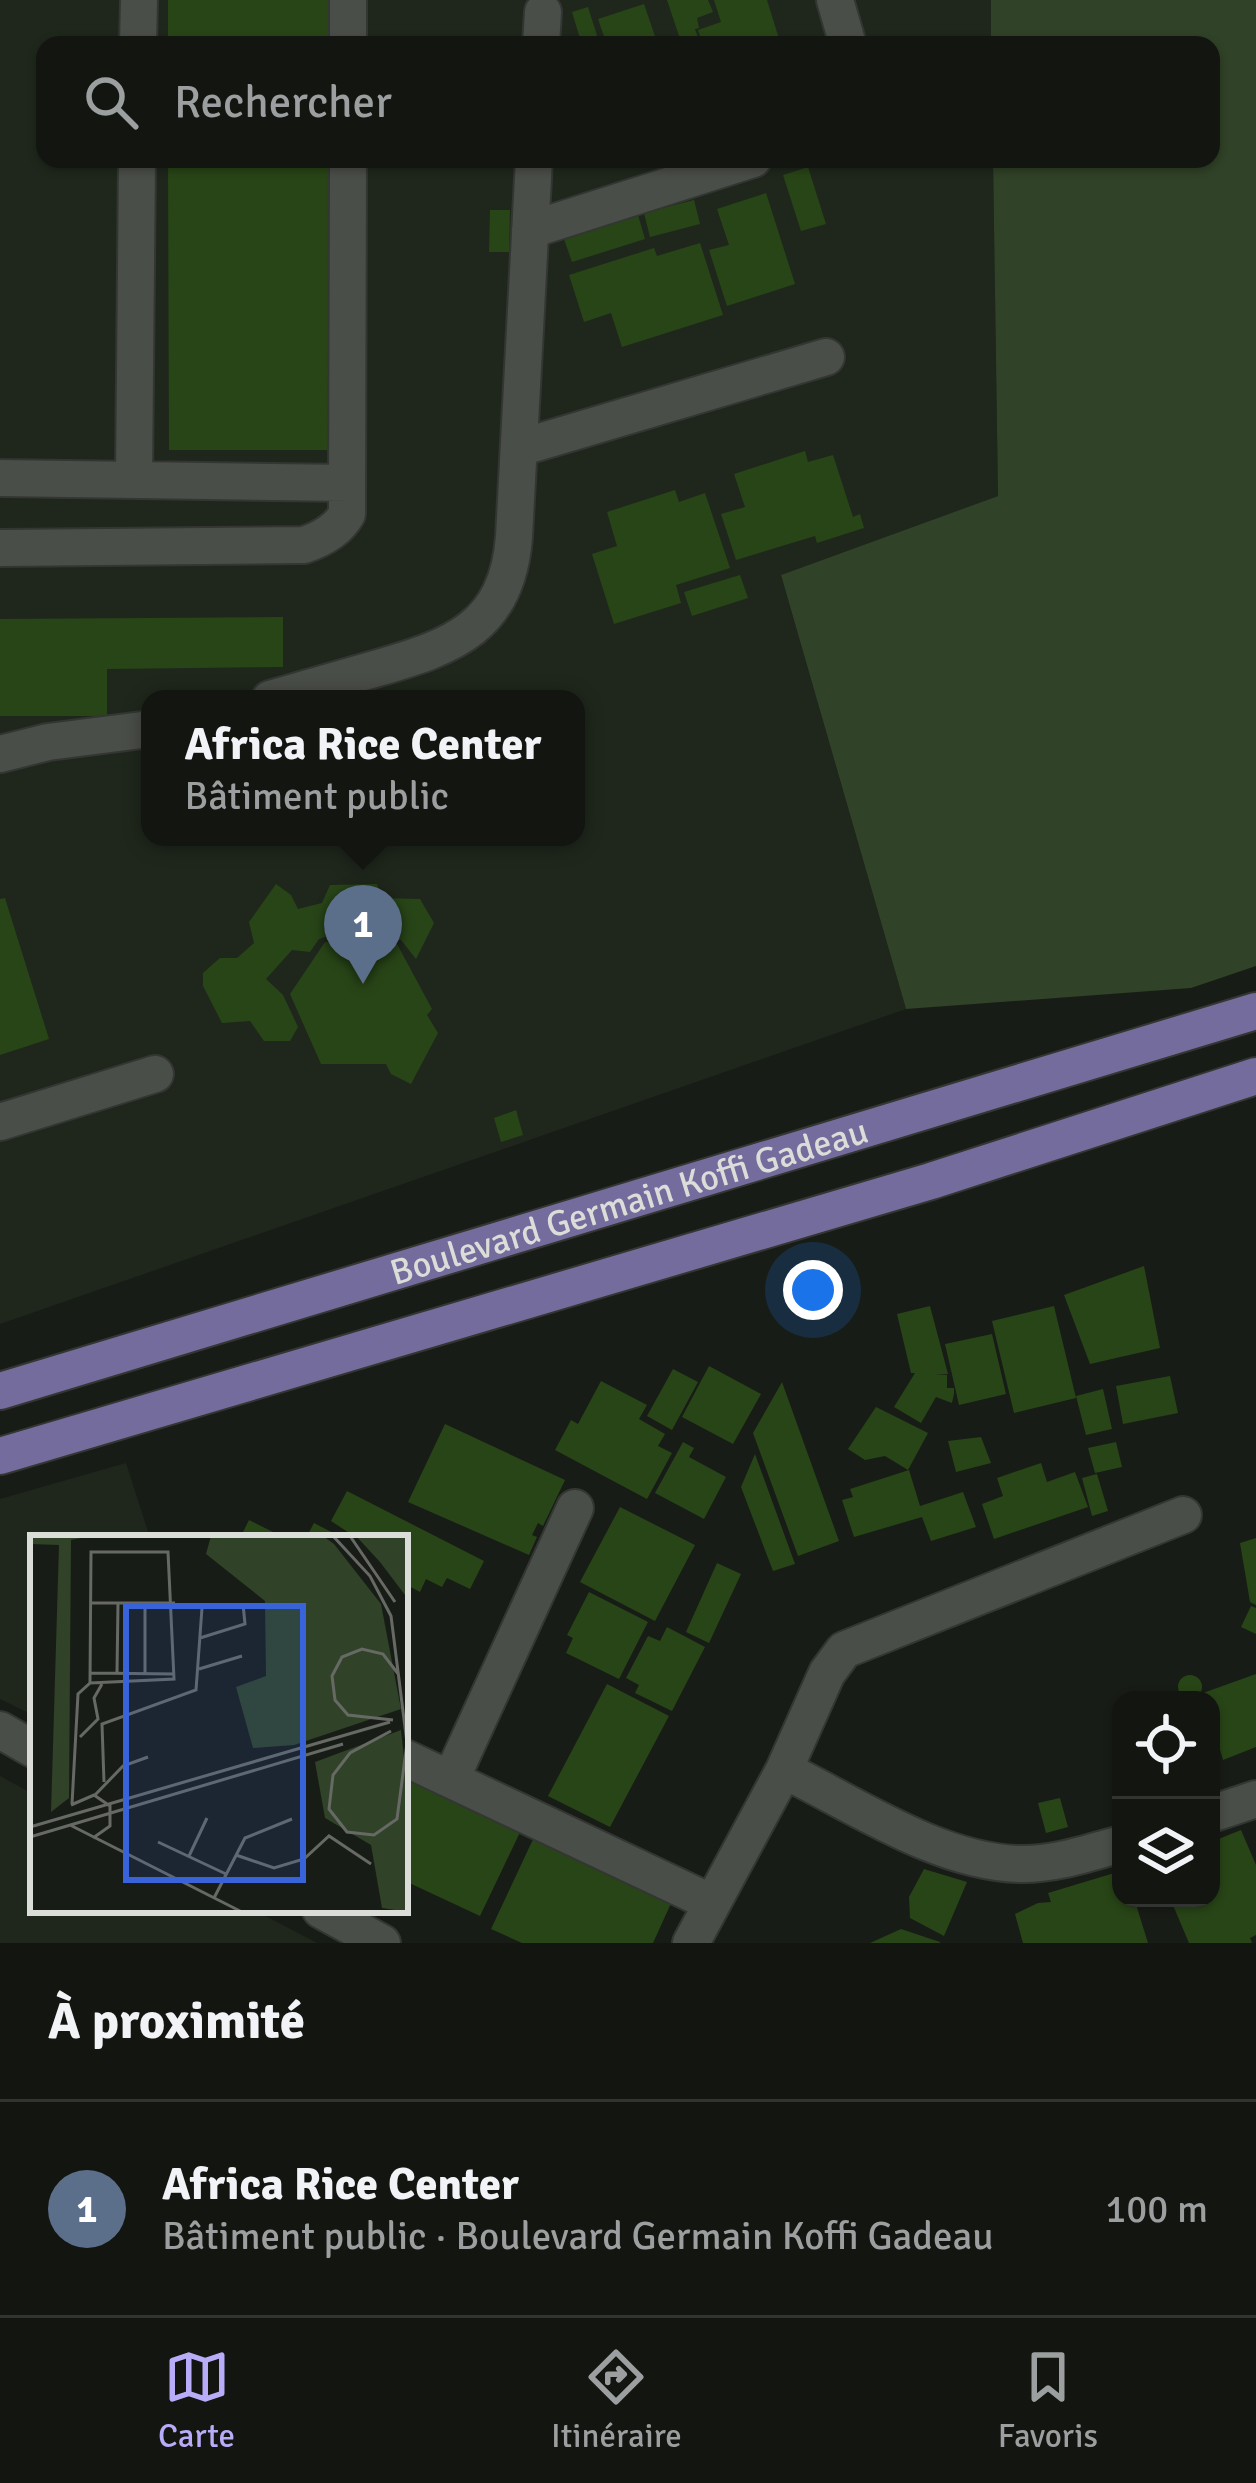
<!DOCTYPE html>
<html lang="fr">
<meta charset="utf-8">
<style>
body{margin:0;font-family:Signika,sans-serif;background:#1f221e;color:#f1f3f6}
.controls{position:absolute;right:36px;bottom:36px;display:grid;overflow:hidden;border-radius:24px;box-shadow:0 3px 9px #0004}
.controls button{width:108px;height:108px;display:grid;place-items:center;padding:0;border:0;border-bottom:3px solid #313430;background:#121510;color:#f1f3f6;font:60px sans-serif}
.you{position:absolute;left:813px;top:1290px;width:42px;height:42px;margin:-30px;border:9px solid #fff;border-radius:50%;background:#1a73e8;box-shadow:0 0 0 18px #1a73e833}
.badge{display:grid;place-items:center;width:78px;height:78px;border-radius:50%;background:#b8abf7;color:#fff;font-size:39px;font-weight:700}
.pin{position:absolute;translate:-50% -99px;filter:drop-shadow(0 3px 6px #0008)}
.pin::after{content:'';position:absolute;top:63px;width:42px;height:36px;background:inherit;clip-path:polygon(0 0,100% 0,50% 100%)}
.popup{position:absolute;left:141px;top:690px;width:444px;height:156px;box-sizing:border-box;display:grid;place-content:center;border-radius:24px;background:#121510;filter:drop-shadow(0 3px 9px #0005);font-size:39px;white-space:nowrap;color:#9c9f9f}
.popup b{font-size:45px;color:#f1f3f6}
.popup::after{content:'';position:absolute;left:50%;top:100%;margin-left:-24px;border:24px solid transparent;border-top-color:#121510}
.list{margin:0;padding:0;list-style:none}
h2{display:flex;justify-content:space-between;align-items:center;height:156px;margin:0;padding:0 48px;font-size:51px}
h2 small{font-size:39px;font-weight:400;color:#9c9f9f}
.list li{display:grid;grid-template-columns:78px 1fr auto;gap:36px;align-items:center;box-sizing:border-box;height:216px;padding:0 48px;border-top:3px solid #313430}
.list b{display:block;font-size:45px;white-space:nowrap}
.list p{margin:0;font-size:39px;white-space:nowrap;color:#9c9f9f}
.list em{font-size:39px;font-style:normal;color:#9c9f9f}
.icon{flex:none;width:66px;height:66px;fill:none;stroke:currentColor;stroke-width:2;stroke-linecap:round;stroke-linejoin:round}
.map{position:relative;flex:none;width:1256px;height:1943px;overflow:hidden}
.search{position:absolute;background:#121510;box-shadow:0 3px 9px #0004;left:36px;right:36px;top:36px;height:132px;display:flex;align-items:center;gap:30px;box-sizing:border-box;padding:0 42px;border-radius:24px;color:#9c9f9f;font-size:45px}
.sheet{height:372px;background:#121510}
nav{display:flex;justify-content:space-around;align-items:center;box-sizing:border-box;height:168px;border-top:3px solid #313430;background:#121510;font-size:33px;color:#9c9f9f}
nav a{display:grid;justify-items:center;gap:6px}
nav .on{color:#b8abf7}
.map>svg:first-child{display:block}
.built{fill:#1f271c;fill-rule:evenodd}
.green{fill:#304227}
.building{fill:#284517}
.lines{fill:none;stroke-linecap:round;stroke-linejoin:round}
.minor-casing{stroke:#333632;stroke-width:40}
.major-casing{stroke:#333632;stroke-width:40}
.minor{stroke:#4a4e48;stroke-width:36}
.major{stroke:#756c9e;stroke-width:36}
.labels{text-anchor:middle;stroke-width:10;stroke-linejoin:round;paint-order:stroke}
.street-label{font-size:36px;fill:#daddd8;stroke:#181c16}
.inset-road{fill:none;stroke:#666964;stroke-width:3}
.view{fill:#3963d8;fill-opacity:0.15;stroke:#3963d8;stroke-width:6}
.inset-edge{fill:none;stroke:#daddd8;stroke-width:6}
</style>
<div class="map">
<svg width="1256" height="1943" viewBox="0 0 1256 1943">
<rect width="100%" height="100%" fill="#181c16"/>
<!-- built -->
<path class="built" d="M0,0H991V45H45V159H993L998,496L781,575L906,1009L0,1324ZM150,699H576V837H150Z
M126,1463L150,1538H33V1715L0,1699V1499Z
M0,1776L33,1794V1910H254L317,1943H0Z"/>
<!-- green -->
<path class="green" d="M991,0H1256V966L1191,988L906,1009L781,575L998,496L993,159H1211V45H991Z"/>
<!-- building -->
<path class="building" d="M168,0H344V45H168Z
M667,0H708L713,12L697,18L699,28L695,29L701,45H682Z
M714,0H767L781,45H703L698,30L721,22Z
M644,4L658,45H607L598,19Z
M588,7L600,45H582L572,12Z
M168,159H344V450H169Z
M808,167L826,224L801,231L783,175Z
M766,193L795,284L727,306L709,250L729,245L717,209Z
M694,200L700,224L650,237L644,213Z
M490,210H510L509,252H489Z
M638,215L645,239L572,262L564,239Z
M700,243L723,315L622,347L611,313L584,322L569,275L654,248L657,256Z
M805,451L808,462L833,455L853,517L860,514L864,528L817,543L815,536L736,560L721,514L745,507L734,474Z
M675,490L679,502L705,493L730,568L676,585L681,603L614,624L592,554L617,546L607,512Z
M740,575L748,598L692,616L684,592Z
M283,617V667L107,669V716H0V619Z
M276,884L291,895L298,909L322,903L330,885L377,884L381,898L420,899L434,923L416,959L401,940L344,931L319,939L310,952L292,950L266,979L283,995L298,1027L290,1041H264L250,1021L222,1023L203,986V973L220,958H237L254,943L249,922Z
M5,898L49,1039L0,1055V899Z
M325,942L397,944L432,1009L427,1015L438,1033L411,1084L391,1074L386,1064H321L290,994Z
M516,1110L523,1135L501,1142L494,1118Z
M1144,1266L1160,1348L1090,1364L1064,1295Z
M930,1306L948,1374L935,1375H947V1388H954V1394L952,1403L936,1397L921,1423L894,1407L915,1373H911L897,1314Z
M1054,1306L1076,1398L1014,1413L992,1321Z
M992,1334L1006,1394L959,1405L945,1344Z
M709,1366L761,1394L733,1444L682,1417Z
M673,1369L698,1382L672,1430L647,1416Z
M1170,1376L1178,1413L1123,1424L1116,1386Z
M601,1381L647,1405L639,1419L665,1434L658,1446L672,1453L647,1499L555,1450L571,1420L578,1424Z
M782,1382L839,1541L798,1556L753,1433Z
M1103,1389L1112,1429L1086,1435L1076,1396Z
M876,1407L928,1433L908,1470L885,1456L865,1460L848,1449Z
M445,1424L565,1480L543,1526L538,1523L532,1535L537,1537L529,1555L408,1502Z
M981,1437L991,1463L956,1472L948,1441Z
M683,1442L694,1448L689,1457L726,1477L704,1519L655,1493Z
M1116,1442L1122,1467L1095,1473L1088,1448Z
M755,1454L795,1564L773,1571L741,1487Z
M1041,1463L1047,1482L1075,1472L1088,1507L994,1539L982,1504L1003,1496L997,1478Z
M909,1470L920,1506L963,1492L976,1527L931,1541L922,1517L854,1537L842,1500L853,1497L850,1489Z
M1097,1474L1108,1511L1092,1516L1082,1478Z
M347,1491L484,1561L470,1589L447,1578L442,1587L426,1579L420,1592L405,1584V1538H357L331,1521Z
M620,1507L695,1545L655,1621L580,1582Z
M249,1520L285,1538H240Z
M314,1523L343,1538H306Z
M1256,1538V1605L1250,1602L1240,1543Z
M717,1563L741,1574L709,1643L686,1632Z
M589,1592L648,1622L619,1679L566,1653L573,1638L567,1635Z
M1251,1606L1256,1608V1634L1241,1627Z
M667,1627L705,1647L672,1711L635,1693L639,1685L626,1678L648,1636L660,1641Z
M1256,1674V1747L1223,1760L1211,1719V1700H1205L1203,1693Z
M1178 1687a12 12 0 1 1 24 0a12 12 0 1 1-24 0Z
M607,1684L669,1716L610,1827L548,1796Z
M405,1770L523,1826L480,1916L405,1881Z
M1060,1798L1068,1827L1046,1833L1038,1803Z
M1241,1830L1256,1865V1935L1250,1938L1252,1943H1189L1170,1898H1211V1842Z
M535,1835L673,1899L653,1943H522L491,1929Z
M924,1869L967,1882L944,1936L910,1918L909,1897Z
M1121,1871V1898H1134L1148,1943H1023L1015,1914L1038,1903L1051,1902L1048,1893Z
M901,1929L940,1942V1943H870Z"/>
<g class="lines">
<!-- minor casing -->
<g class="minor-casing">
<path id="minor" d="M835,0L848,45
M138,45L139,0
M348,45V0
M541,45L543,12
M530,230L753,159
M519,448L826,357
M0,478L347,483
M134,479L137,159
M0,548L304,545C322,539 338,530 347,514L348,159
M270,699C306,689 342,678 378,668C454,646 507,627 514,537L534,159
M0,754L48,742L150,729
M0,1122L155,1074
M0,1730L33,1749
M405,1758L710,1902
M784,1770C855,1805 939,1862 1019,1864C1054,1865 1088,1853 1121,1844
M451,1779L575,1508
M1211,1814L1256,1799
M321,1910L382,1943
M691,1943L784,1770L827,1673L844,1650L1183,1515"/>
</g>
<!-- major casing -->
<g class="major-casing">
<g id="major">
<path id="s1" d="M0,1391L1256,1011"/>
<path d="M0,1456L931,1181L1256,1076"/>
</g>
</g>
<!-- minor -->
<use href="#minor" class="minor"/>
<!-- major -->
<use href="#major" class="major"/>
</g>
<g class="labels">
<!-- street labels -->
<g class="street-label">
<text dy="13" stroke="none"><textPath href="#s1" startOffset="657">Boulevard Germain Koffi Gadeau</textPath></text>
</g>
</g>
<!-- overview -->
<g transform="translate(30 1535)">
<rect width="378" height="378" fill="#181c16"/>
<path d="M0,1H62L41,5L39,263L21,277L29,10L0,9ZM181,1H293L304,9L351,69L371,174L264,210L223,213L206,152L236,141L235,66L176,19ZM326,1H378V64L350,27ZM371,195L378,261V377L352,373L341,310L295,283L285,227Z" fill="#304227"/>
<path class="inset-road" d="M303,1L340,41L361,81L378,216M320,1L365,67M61,68H145M170,103L215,89L213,69M169,134L212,121M60,138L145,139M87,138L88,68M115,138V68M363,185L318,180L305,165L302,141L312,122L332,114L353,119L369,140M361,196L320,218L303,240L299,274L317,297L344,300L367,284L377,208M50,202L68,184L64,163L72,149M74,247L72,189L166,155L172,73M65,260L93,231L118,222M42,269L48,159L60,148L61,17H138L144,144L60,148M41,270L64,260L80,271V291L63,303M40,290L212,377M0,292L360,187M0,302L313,209M128,307L196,339M206,320L244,333L274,324L299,301L341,329M159,321L177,283M184,363L215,303L262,284"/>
<path class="view" d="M96,71H273V345H96Z"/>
<rect width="378" height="378" class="inset-edge"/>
</g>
</svg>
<div class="controls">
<button><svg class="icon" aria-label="locate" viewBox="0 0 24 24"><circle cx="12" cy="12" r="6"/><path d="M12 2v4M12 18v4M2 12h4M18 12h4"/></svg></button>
<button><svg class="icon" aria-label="layers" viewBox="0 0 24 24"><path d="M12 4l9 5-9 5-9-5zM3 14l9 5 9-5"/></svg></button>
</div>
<div class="you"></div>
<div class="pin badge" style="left:363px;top:984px;background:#5c6f8a">1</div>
<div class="popup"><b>Africa Rice Center</b>Bâtiment public</div>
<div class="search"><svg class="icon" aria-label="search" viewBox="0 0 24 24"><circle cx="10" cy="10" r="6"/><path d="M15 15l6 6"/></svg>Rechercher</div>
</div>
<section class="sheet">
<h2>À proximité<small></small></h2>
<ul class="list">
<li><span class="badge" style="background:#5c6f8a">1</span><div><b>Africa Rice Center</b><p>Bâtiment public · Boulevard Germain Koffi Gadeau</p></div><em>100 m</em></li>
</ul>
</section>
<nav>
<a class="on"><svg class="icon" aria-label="map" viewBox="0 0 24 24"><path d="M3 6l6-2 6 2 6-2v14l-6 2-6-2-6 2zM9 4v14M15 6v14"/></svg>Carte</a>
<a><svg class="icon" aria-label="directions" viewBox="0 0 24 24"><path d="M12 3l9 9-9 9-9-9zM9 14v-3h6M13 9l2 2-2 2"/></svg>Itinéraire</a>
<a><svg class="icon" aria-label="saved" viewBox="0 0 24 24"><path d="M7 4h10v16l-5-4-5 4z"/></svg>Favoris</a>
</nav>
